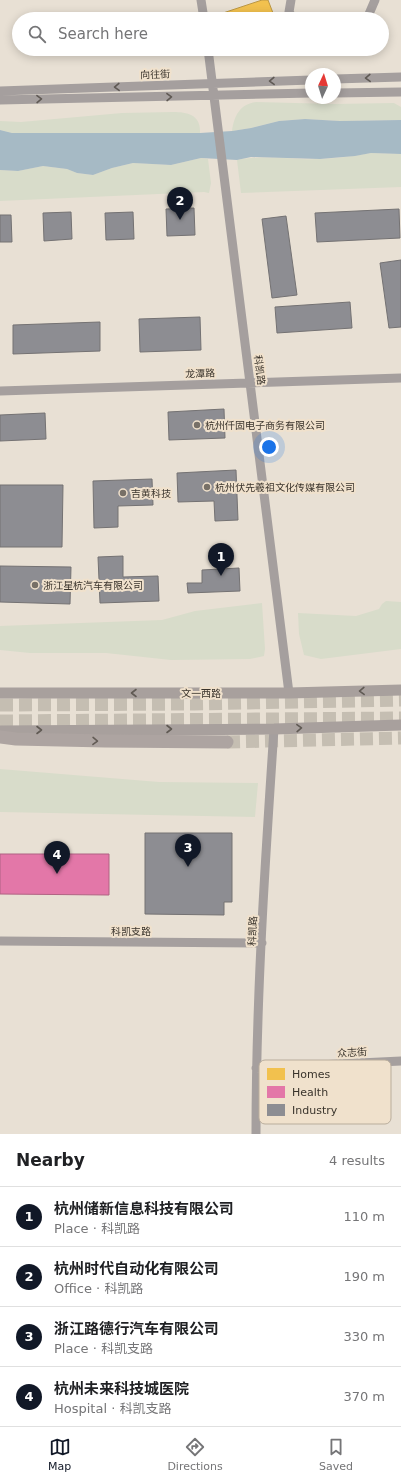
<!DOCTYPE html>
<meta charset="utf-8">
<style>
body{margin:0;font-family:"DejaVu Sans","Noto Sans SC",sans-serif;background:#f6f6f6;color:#202124}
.compass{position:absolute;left:305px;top:68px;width:36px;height:36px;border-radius:50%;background:#fff;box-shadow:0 2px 10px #0003;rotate:4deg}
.you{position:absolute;left:269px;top:447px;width:14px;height:14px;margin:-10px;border:3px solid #fff;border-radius:50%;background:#1a73e8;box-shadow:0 0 0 6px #1a73e833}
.badge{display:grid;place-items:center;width:26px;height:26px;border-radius:50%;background:#111827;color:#fff;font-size:13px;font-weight:700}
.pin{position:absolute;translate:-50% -33px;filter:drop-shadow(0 1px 2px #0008)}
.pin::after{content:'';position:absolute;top:21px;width:14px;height:12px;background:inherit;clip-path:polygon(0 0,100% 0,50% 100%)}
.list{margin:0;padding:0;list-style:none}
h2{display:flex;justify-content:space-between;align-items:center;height:52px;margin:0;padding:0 16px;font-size:17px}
h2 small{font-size:13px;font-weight:400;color:#757577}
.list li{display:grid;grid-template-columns:26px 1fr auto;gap:12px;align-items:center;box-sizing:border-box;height:60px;padding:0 16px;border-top:1px solid #e0e0e0}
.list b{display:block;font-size:15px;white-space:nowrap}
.list p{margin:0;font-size:13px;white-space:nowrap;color:#757577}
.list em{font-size:13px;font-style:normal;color:#757577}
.icon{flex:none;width:22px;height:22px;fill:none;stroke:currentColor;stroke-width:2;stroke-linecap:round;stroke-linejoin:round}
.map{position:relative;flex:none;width:401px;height:1134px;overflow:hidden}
.search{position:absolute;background:#fff;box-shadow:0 2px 10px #0003;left:12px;right:12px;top:12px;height:44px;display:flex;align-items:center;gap:10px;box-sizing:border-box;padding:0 14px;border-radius:22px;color:#757577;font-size:15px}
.sheet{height:292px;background:#fff}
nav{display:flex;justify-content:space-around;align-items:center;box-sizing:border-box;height:56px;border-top:1px solid #e0e0e0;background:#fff;font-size:11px;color:#757577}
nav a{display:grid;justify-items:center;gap:2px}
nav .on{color:#111827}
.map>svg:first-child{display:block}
.green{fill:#d8dcca}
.water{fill:#a6bac5}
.homes{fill:#f2c14e;stroke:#bb9744}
.health{fill:#e377a8;stroke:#b06383}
.industry{fill:#8d8d92;stroke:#747273}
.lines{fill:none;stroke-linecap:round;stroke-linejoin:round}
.highway-tunnel{stroke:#c5beb2;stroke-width:13;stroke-dasharray:13 6;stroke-linecap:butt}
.minor{stroke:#a59f9e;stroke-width:9}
.major{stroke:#a8a09d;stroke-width:11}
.highway{stroke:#ada4a1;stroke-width:13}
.oneway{stroke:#5f5954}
.oneway2{stroke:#605a54}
.oneway3{stroke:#625b55}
.poi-dot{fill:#777067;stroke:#f0e1cc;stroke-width:1.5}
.labels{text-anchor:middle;stroke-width:4;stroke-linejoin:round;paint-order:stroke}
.street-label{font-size:10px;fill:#3a342c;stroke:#f0e1cc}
.poi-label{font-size:10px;fill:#3a342c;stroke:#f0e1cc;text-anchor:start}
.key{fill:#f0e1cc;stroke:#b9ad9c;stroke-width:1}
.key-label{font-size:11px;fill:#3a342c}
</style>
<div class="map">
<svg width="401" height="1134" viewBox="0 0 401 1134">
<rect width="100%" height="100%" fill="#e8e0d4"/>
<!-- green -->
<path class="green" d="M256,102L334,104L394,103L401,107V120L340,121L305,119L279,121L251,128L232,131C234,116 240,104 256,102Z
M173,112C188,112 201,115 200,133H12L0,130V121L21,122L122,113Z
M371,153L401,154V187L241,193L237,160C258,156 281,158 302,159C325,160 348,157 371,153Z
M201,158L208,159L211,183L209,193L204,192L0,201V170L18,171L43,166L67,169L77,173L93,175L112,168L133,163L171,165Z
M386,601L401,602V649L321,659L304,655L299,634L298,613L356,616L379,609L382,604Z
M262,603L265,649L264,656L250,659L171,660L106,653H30L0,650V626L162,620L195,611Z
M0,769L159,782L258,783L255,817L0,812Z"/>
<!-- water -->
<path class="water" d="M305,119L340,121L401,120V154L371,153L355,156L320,159L251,157L237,160L201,158L171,165L133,163L112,168L93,175L77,173L67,169L43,166L18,171L0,170V130L12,133H200L232,131L251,128L279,121Z"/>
<!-- homes -->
<path class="homes" d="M262,0H268L273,13L255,19H225L223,13Z"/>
<!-- health -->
<path class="health" d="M0,854H109V895L0,894Z"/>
<!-- industry -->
<path class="industry" d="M194,208L195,235L167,236L166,209Z
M399,209L400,238L317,242L315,213Z
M71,212L72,239L44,241L43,213Z
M133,212L134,239L106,240L105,213Z
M0,215H11L12,242H0Z
M286,216L297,295L272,298L262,219Z
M401,260V327L389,328L380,263Z
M350,302L352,328L277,333L275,307Z
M200,317L201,350L140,352L139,319Z
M100,322V351L13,354V325Z
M224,409L225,438L169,440L168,412Z
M45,413L46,439L0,441V415Z
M236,470L238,520L215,521L214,501L178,502L177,473Z
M152,479L153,505L118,506V527L94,528L93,481Z
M0,485H63L62,547H0Z
M123,556V577L158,576L159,601L100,603L98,557Z
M0,566L71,567L70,604L0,602Z
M239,568L240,591L188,593L187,583H202V570Z
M145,833H232V902H224V915L145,914Z"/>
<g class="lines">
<!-- highway-tunnel -->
<path class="highway-tunnel" d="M0,705L194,704L401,700
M0,721L401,718
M227,742L401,738"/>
<!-- minor -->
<path class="minor" d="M201,0L204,19
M291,0L289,12L294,19
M372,19L369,14L375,0
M208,49L289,693
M335,79L401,77
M0,91L311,80
M335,93L401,92
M0,100L311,93
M0,391L401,378
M0,941L262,943
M256,1068L401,1061
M256,1134C256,999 265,863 274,729"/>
<!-- major -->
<path class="major" d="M0,693H289L401,690
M0,731L274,729L401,725"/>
<!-- highway -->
<path class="highway" d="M0,737L16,739L105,741L227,742"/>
</g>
<!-- one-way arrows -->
<defs><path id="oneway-chevron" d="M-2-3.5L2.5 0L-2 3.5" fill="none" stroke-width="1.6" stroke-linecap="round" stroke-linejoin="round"/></defs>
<g class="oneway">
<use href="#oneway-chevron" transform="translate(368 78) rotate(178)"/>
<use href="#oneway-chevron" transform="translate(272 81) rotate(178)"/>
<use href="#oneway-chevron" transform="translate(117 87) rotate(178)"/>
<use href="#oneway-chevron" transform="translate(169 97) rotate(-1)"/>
<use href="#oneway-chevron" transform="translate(39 99) rotate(-1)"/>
</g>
<g class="oneway2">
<use href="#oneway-chevron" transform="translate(362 691) rotate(178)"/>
<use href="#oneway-chevron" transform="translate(134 693) rotate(-180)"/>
<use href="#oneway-chevron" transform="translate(299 728) rotate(-2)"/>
<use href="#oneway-chevron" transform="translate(169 729)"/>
<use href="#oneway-chevron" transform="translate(39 730)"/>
</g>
<use class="oneway3" href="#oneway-chevron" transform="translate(95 741) rotate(1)"/>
<!-- markers -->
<g class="poi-dot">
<circle cx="197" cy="425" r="4"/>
<circle cx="207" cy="487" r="4"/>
<circle cx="123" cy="493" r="4"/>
<circle cx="35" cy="585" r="4"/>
</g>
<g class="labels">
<!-- street labels -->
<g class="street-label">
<text transform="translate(155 74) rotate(-2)" y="4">向往街</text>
<text transform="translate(260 370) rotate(83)" y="4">科凯路</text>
<text transform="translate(200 373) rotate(-2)" y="4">龙潭路</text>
<text x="201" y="697">文一西路</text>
<text x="131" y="935">科凯支路</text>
<text transform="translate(252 931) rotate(-87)" y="4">科凯路</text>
<text transform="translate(352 1052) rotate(-3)" y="4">众志街</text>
</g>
<!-- poi labels -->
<g class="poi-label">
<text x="205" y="429">杭州仟固电子商务有限公司</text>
<text x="215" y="491">杭州伏先羲祖文化传媒有限公司</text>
<text x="131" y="497">吉黄科技</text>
<text x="43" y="589">浙江星杭汽车有限公司</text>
</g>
</g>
<!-- legend -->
<rect x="259" y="1060" width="132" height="64" rx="6" class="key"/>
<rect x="267" y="1068" width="18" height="12" fill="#f2c14e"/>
<rect x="267" y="1086" width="18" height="12" fill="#e377a8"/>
<rect x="267" y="1104" width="18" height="12" fill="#8d8d92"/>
<g class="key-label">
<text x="292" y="1078">Homes</text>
<text x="292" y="1096">Health</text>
<text x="292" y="1114">Industry</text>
</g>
</svg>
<svg class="compass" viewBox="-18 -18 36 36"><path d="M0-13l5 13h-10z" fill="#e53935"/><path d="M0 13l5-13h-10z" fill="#757577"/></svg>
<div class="you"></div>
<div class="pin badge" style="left:221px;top:576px">1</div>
<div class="pin badge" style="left:180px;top:220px">2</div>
<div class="pin badge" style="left:188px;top:867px">3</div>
<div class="pin badge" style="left:57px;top:874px">4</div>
<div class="search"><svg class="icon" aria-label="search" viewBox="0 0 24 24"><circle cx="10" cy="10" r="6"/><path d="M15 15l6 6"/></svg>Search here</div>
</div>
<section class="sheet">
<h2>Nearby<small>4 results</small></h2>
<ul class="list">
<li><span class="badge">1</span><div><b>杭州储新信息科技有限公司</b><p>Place · 科凯路</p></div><em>110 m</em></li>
<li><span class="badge">2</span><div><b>杭州时代自动化有限公司</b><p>Office · 科凯路</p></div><em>190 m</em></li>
<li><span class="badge">3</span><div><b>浙江路德行汽车有限公司</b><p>Place · 科凯支路</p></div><em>330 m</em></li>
<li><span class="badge">4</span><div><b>杭州未来科技城医院</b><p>Hospital · 科凯支路</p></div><em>370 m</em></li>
</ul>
</section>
<nav>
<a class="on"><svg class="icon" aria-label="map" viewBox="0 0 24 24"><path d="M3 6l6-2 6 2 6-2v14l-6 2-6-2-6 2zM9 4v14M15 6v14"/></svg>Map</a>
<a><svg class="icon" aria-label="directions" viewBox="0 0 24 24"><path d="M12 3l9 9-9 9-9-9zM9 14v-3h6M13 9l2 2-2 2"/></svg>Directions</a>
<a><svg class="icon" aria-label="saved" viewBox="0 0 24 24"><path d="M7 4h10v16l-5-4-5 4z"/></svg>Saved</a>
</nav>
